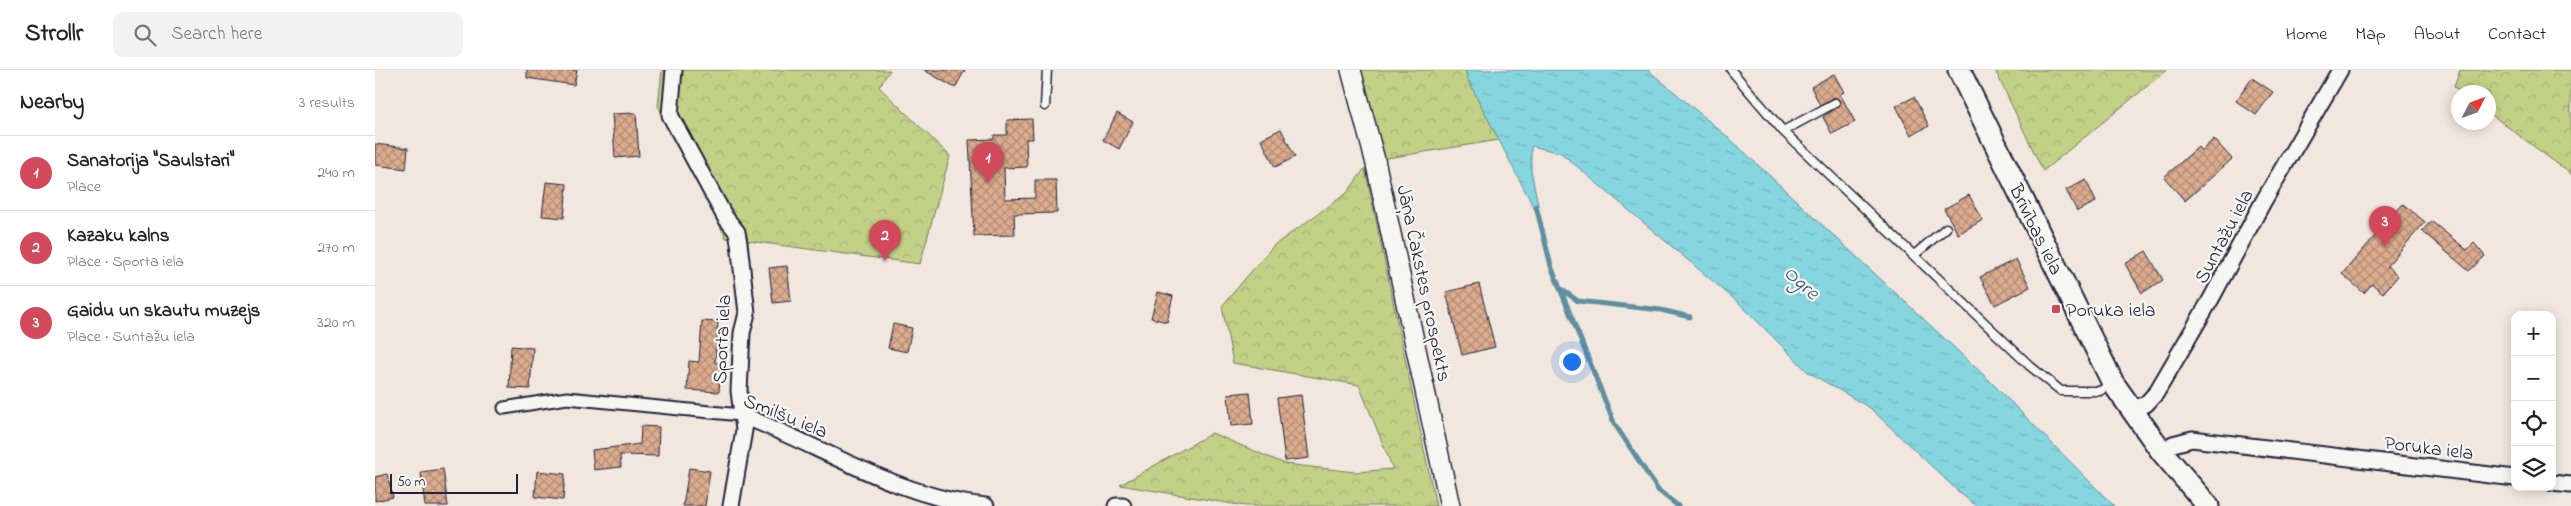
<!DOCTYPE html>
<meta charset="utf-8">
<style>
body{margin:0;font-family:"Indie Flower",sans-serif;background:#f2f2f2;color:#222}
.controls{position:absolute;right:15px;bottom:15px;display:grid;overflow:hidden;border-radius:10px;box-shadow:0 2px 12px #0003}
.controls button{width:45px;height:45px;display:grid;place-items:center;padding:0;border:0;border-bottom:1px solid #e0e0e0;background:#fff;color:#222;font:25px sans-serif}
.compass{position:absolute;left:2076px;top:15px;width:45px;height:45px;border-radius:50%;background:#fff;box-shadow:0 2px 12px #0003;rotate:48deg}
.scale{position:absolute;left:15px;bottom:12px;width:128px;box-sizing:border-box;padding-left:5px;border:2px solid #22223b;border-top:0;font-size:14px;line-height:18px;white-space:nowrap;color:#22223b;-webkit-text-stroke:4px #f6f6f2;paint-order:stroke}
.you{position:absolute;left:1196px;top:291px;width:18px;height:18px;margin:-12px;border:4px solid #fff;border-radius:50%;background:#1a73e8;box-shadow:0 0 0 8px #1a73e833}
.badge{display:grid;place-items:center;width:32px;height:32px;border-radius:50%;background:#d1495b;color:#fff;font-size:16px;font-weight:700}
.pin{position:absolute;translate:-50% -41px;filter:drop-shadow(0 1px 2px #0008)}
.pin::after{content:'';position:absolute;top:26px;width:18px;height:15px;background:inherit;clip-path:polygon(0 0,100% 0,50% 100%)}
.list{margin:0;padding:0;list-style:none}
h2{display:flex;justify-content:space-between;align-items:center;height:65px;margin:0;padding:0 20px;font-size:21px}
h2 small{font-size:16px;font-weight:400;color:#767676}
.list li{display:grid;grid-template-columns:32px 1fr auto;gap:15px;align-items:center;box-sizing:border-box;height:75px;padding:0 20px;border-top:1px solid #e0e0e0}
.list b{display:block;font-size:19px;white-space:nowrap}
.list p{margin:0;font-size:16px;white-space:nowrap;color:#767676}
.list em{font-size:16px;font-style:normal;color:#767676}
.icon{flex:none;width:28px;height:28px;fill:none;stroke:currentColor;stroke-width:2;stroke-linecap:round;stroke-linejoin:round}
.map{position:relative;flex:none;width:2196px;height:436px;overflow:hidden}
header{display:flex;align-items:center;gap:30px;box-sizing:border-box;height:70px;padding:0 25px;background:#fff;border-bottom:1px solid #e0e0e0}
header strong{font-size:24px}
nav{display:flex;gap:28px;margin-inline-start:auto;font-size:18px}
.search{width:350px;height:45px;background:#f2f2f2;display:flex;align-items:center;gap:12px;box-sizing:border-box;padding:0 18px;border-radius:10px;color:#767676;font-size:19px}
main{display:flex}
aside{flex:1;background:#fff}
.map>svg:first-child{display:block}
.forest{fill:url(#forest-crowns);stroke:#727a60}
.water{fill:url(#water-ripples);stroke:#5e8e9e}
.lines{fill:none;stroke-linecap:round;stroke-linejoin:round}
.stream{stroke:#5e8e9e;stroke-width:5}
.building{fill:url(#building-cross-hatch);stroke:#22223b}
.service-casing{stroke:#22223b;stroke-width:11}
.pedestrian-casing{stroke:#22223b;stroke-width:15}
.minor-casing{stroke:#22223b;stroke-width:19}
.tertiary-casing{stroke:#22223b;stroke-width:22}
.secondary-casing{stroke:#22223b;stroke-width:25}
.service{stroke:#f6f6f2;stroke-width:8}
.pedestrian{stroke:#f6f6f2;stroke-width:11}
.minor{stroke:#f6f6f2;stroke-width:15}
.tertiary{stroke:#f6f6f2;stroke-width:19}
.secondary{stroke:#f6f6f2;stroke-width:21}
.poi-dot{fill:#d1495b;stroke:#f6f6f2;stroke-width:2}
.labels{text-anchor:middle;stroke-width:4.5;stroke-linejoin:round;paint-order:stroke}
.street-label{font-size:20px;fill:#22223b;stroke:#f6f6f2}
.poi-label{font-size:20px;fill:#22223b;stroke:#f6f6f2;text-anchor:start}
.water-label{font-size:21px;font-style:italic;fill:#40586d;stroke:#f6f6f2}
</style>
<header>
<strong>Strollr</strong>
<div class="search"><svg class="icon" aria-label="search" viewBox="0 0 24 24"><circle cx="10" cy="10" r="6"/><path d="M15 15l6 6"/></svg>Search here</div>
<nav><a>Home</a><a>Map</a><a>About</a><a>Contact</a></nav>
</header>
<main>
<aside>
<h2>Nearby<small>3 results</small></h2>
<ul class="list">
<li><span class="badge">1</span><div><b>Sanatorija &quot;Saulstari&quot;</b><p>Place</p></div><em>240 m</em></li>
<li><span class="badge">2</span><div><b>Kazaku kalns</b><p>Place · Sporta iela</p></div><em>270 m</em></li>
<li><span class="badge">3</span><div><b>Gaidu un skautu muzejs</b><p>Place · Suntažu iela</p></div><em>320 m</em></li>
</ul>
</aside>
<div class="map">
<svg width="2196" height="436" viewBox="0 0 2196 436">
<defs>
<pattern id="forest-crowns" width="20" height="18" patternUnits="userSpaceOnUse" patternTransform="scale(1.25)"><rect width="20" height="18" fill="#c2d186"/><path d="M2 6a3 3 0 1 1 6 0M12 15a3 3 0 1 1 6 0" fill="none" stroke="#a6b375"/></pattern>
<pattern id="water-ripples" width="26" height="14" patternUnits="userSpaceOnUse" patternTransform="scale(1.25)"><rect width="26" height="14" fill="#86d6e0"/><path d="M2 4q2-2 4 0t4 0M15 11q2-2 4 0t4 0" fill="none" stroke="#73b7c1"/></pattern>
<pattern id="building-cross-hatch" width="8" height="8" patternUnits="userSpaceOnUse" patternTransform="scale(1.25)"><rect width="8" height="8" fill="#dcac8e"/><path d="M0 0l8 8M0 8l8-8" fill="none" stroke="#b28c75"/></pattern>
</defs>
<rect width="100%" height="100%" fill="#f1e7de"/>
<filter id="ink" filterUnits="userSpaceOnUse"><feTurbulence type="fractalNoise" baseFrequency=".02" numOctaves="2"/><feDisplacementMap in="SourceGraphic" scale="10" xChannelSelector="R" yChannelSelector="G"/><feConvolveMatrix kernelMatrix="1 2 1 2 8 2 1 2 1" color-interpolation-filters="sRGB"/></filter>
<g filter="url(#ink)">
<!-- forest -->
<path class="forest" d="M287,0H515L504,17L575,86L545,194L351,168L283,36Z
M976,0H1091L1093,10L1124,70L1000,90Z
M1620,0H1792L1668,101Z
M2085,0H2196V104L2114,43V22H2086L2079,17Z
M990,98L1061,436H870L745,415L837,363L910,394L980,402L1018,399L984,315L858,293L847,236L898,176L972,123Z"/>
<!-- water -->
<path class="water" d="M1091,0H1273L1354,68L1614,310L1739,436H1602L1586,424L1495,338L1433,302L1365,234L1186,83L1156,76V100L1164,140L1161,142L1093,10Z"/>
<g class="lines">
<!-- stream -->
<path class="stream" d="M1161,136L1176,196L1239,353L1283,420L1303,436
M1186,219L1203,231L1286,240L1315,247"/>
</g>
<!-- building -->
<path class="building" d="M152,0H202L199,15L152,8Z
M549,0H590L580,18Z
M1459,4L1469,22L1465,24L1480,52L1457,64L1448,47L1464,36L1465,31L1460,27L1445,35L1436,17Z
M1877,8L1898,22L1881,45L1861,31Z
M1539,27L1554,56L1536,65L1521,36Z
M261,43L264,86L240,88L237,44Z
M742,43L758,52L744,79L728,70Z
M657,49L658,69H651L652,97L629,98L630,129L660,128V110H681L682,143L639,144L640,165L599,166L594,70L619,69V65H632V50Z
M906,59L920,87L900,97L886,69Z
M1839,69L1857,89L1810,131L1789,107L1823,77L1826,81Z
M0,74L33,78L31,99L0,95Z
M1711,110L1721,132L1702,141L1691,120Z
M171,112L192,114L189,148L167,146Z
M1594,125L1608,150L1583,164L1569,139Z
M2028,134L2050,152L2012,196L2023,206L2008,223L1997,214L1989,223L1967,204Z
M2056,151L2092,180L2099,173L2110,186L2094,201L2047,161Z
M1771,181L1788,210L1767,223L1750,194Z
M1641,189L1655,217L1620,235L1605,207Z
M412,196L416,231L398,233L394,198Z
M1104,214L1120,277L1087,285L1071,222Z
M783,222L798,226L792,252L776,248Z
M327,251L343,252L340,293H346L344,322L312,320L314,291L324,292Z
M518,254L537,258L532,282L513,278Z
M136,276L158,278L155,319L134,318Z
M875,322L878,354L856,356L853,324Z
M926,325L934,388L910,391L902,328Z
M266,356L284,357L283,386L245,385L246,397L219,400L217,380L265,374Z
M314,398L335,401L330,436H308Z
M68,399L73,436H50L46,402Z
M162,401L190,404L188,430L160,427Z
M12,404L18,427L0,431V407Z"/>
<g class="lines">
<!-- service casing -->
<g class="service-casing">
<path id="service" d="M1356,0L1408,61L1655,296L1686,321H1725L1736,314
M670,36L672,0
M1408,61L1460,33
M1538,186L1571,158"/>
</g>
<!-- pedestrian casing -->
<g class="pedestrian-casing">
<path id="pedestrian" d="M129,338L192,328L366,345"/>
</g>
<!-- minor casing -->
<g class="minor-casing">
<path id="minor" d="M299,0L295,45L350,147L362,162L364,173L372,243L367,263L364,321L369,360L356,436
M1756,340L1771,334L1781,323L1836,229L1888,132L1965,0
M366,345C447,376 524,428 611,436
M1787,382L1798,374L1817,369L2140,408
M2177,413L2196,415
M741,436H748"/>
</g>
<!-- tertiary casing -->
<g class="tertiary-casing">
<path id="tertiary" d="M976,0L1000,90L1075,436"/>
</g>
<!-- secondary casing -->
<g class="secondary-casing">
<path id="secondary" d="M1584,0L1738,313L1787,382L1833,436"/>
</g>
<!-- service -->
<use href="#service" class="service"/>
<!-- pedestrian -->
<use href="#pedestrian" class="pedestrian"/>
<!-- minor -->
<use href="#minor" class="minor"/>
<!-- tertiary -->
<use href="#tertiary" class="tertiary"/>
<!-- secondary -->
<use href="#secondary" class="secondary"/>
</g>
</g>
<!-- markers -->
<rect class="poi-dot" x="1676" y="234" width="10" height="10" rx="2.5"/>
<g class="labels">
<!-- street labels -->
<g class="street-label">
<text transform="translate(1662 159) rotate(64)" y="7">Brīvības iela</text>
<text transform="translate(1848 166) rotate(-62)" y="7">Suntažu iela</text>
<text transform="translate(1050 213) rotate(78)" y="7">Jāņa Čakstes prospekts</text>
<text transform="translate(346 269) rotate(-87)" y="7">Sporta iela</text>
<text transform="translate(411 345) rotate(22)" y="7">Smilšu iela</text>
<text transform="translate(2054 377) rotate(7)" y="7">Poruka iela</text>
</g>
<!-- poi labels -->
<g class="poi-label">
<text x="1691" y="246">Poruka iela</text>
</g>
<!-- water labels -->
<g class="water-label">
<text transform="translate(1427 212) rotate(42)" y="7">Ogre</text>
</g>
</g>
</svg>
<div class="controls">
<button>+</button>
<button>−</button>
<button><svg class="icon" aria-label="locate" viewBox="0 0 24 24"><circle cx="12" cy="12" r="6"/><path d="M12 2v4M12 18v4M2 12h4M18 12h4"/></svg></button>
<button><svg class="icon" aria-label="layers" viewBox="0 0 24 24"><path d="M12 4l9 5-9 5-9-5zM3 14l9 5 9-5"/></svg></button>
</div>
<svg class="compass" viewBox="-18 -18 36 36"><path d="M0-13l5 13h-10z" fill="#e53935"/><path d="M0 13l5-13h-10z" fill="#767676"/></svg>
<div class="scale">50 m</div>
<div class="you"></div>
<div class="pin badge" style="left:613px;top:113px">1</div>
<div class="pin badge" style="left:510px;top:191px">2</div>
<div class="pin badge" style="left:2010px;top:177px">3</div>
</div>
</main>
